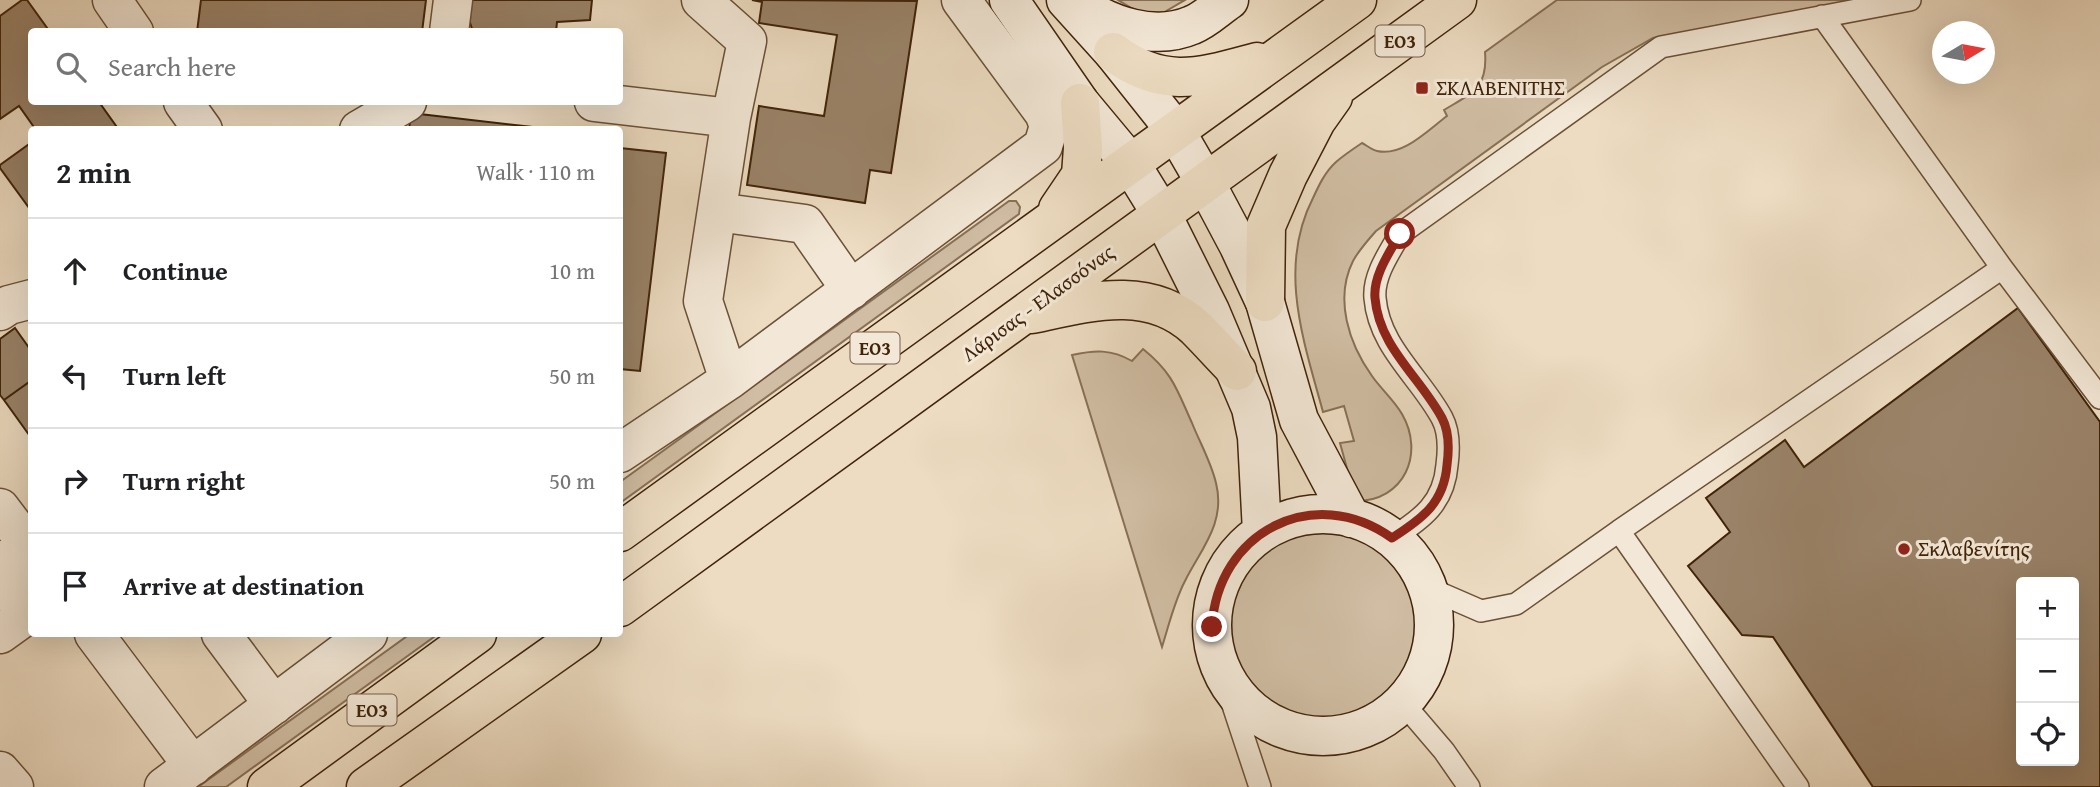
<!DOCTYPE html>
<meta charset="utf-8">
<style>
body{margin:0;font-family:"Gentium Book Plus",serif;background:#f2f2f2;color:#202124}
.controls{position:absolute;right:21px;bottom:21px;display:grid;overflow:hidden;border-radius:7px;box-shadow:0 7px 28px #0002}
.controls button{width:63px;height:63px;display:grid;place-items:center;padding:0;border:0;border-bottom:2px solid #e0e0e0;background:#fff;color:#202124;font:35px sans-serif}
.compass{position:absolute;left:1932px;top:21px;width:63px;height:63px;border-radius:50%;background:#fff;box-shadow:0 7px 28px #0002;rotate:80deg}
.stop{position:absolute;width:21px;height:21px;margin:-16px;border:5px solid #8f2418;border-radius:50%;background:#fff}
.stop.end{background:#8f2418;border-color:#fff;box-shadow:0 2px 7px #0008}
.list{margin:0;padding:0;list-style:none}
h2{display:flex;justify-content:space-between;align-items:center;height:91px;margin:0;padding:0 28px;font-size:30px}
h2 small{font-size:23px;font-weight:400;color:#757577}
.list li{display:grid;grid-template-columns:46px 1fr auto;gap:21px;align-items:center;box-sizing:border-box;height:105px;padding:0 28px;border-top:2px solid #e0e0e0}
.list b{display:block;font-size:26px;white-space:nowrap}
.list em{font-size:23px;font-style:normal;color:#757577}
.icon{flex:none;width:38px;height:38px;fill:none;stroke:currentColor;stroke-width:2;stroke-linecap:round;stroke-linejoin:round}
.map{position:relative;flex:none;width:2100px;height:787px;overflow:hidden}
.search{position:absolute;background:#fff;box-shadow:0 7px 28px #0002;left:28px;top:28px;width:595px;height:77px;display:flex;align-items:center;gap:18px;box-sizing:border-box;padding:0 24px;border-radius:7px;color:#757577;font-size:26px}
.panel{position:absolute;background:#fff;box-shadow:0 7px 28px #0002;left:28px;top:126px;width:595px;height:511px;border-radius:7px}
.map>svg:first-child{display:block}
.green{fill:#d0bda3;stroke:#887056;stroke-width:2}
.building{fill:#9a8369;stroke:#402309;stroke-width:2;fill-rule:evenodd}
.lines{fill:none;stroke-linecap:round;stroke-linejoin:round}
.lane-casing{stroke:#6b5137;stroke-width:24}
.street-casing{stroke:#6b5137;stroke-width:41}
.secondary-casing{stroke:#402309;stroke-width:41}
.highway-casing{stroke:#402309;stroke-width:41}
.lane{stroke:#f3e8d7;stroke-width:21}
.street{stroke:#f3e8d7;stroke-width:38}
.secondary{stroke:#f3e8d7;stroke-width:38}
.highway{stroke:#eddcc2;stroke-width:38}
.route{stroke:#8f2418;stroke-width:9}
.poi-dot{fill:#8f2418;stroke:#f3e8d7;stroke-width:2.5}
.labels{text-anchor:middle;stroke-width:6;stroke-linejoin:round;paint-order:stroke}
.shield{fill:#f3e8d7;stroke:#765e47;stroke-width:2}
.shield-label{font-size:19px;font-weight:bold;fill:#402309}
.poi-label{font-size:21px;fill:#402309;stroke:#f3e8d7;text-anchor:start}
.street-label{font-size:21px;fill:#402309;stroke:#f3e8d7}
</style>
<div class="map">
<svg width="2100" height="787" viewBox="0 0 2100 787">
<rect width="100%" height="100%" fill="#eddcc2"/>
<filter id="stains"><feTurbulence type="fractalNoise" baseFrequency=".00286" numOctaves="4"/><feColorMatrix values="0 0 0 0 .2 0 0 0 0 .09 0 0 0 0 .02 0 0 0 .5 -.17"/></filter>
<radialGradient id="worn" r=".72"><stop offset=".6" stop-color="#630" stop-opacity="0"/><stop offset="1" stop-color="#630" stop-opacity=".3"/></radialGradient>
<!-- green -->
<path class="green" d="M1118,0H1185L1156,17L1133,9Z
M1557,0H1857L1653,38L1602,67L1376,231C1368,240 1359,250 1353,261C1334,299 1349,344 1372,376C1381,389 1394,400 1402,414C1425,454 1404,501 1356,501L1340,443L1354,441L1344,406L1323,412C1304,342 1277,268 1313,198C1319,185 1325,172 1336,162C1344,155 1353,149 1362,143C1366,145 1372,150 1377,151C1403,157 1428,130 1447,116L1444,110C1472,93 1488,88 1485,52Z
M1009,201H1016L1020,207L1019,214L620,503V482Z
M1143,349C1173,373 1177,390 1192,423C1200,443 1211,462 1216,483C1226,523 1201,549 1185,581C1174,602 1169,625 1162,647L1072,355C1095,350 1111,349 1132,361Z
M1228 628a95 95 0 1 1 190 0a95 95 0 1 1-190 0Z
M410,634H438L226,787H198Z"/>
<!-- building -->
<path class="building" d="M22,0H27L50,32H32V102H99L119,130H36L19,106L0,119V16Z
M201,0H426L422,32H197Z
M467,0H592L590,20L557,22L556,32H473L465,7Z
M752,0L917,1L891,173L870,170L865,203L747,185L759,106L824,116L837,35L759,23L762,2Z
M411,113L532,127V130H409Z
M32,142V212L0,168V165Z
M620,148L666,153L640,371L620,369Z
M2018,308L2100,422V787H1873L1773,637L1742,635L1688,566L1730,532L1706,498L1785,440L1804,467ZM2021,582H2074V761H2021Z
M15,328L32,352V380L4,400L0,395V339Z
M32,380V439L4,400Z"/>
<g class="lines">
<!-- lane casing -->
<g class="lane-casing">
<path id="lane" d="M1822,16L2002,268L2100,398
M1619,531L2002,268
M1392,538C1422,519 1444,503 1447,465C1449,450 1449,431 1442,418C1420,377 1379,347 1375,298C1373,276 1389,253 1400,234L1661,47L1910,0
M1428,588L1481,611L1516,604L1619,531L1798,787
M1219,663L1260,787
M1403,703L1444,751L1469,787"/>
</g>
<!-- street casing -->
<g class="street-casing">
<path id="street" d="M112,0L134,32
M449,32L453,0
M183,102L203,130
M594,102L731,118L747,41L701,0
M359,130L407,102
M717,212L805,224L851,290
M0,311L9,305L32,299
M729,380L703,301L731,118
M620,453L729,380L1043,146L1049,126L1044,113L961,0
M0,508L32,550
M0,560L15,580L0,591
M0,634L32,611
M94,634L193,766
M221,634L274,705
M0,771L14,787
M164,787L368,634"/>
</g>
<!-- secondary casing -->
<g class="secondary-casing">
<path id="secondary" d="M1009,0L1080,103L1130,163L1162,215L1210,311L1251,408L1257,437L1262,532
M1066,0L1113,52L1175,130L1205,182L1239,246L1265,302L1299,420L1351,518
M1078,3C1109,26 1155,41 1192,25C1205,20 1217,8 1229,0
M1212 625a111 111 0 1 1 222 0a111 111 0 1 1-222 0Z"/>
</g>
<!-- highway casing -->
<g class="highway-casing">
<path id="highway" d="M1113,52C1163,90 1201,77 1257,62
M1058,209L1081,175L1083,148L1080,103
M1265,302L1266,226L1288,175L1316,121L1333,97
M1032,314C1088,302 1149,284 1196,328C1210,342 1223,357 1237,371
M620,532L1357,0
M620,607L1457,0
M267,787L477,634
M366,787L582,634"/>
</g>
<!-- lane -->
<use href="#lane" class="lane"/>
<!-- street -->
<use href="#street" class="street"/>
<!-- secondary -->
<use href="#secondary" class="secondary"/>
<!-- highway -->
<use href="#highway" class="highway"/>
</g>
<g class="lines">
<!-- route -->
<path class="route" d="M1212,627C1217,532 1314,482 1392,538C1422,519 1444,503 1447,465C1449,450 1449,431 1442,418C1420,377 1379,347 1375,298C1373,276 1389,253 1400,234"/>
</g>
<!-- markers -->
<g class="poi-dot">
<rect x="1415" y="81" width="14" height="14" rx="3.5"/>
<circle cx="1904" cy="549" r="7"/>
</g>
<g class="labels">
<!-- shield labels -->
<g class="shield">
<rect x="1375.5" y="25.5" width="49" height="31" rx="5"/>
<rect x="850.5" y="332.5" width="49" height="31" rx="5"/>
<rect x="347.5" y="694.5" width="49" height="31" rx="5"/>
</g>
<g class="shield-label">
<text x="1400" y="48">ΕΟ3</text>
<text x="875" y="355">ΕΟ3</text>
<text x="372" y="717">ΕΟ3</text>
</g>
<!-- poi labels -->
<g class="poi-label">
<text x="1436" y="95">ΣΚΛΑΒΕΝΙΤΗΣ</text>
<text x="1918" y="556">Σκλαβενίτης</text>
</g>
<!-- street labels -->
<g class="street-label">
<text transform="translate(1038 303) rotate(-36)" y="7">Λάρισας - Ελασσόνας</text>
</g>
</g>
<rect width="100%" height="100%" filter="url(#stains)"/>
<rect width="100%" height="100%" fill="url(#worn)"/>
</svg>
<div class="controls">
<button>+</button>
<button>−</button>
<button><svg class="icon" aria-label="locate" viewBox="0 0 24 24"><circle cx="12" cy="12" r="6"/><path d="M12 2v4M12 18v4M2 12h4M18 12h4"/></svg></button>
</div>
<svg class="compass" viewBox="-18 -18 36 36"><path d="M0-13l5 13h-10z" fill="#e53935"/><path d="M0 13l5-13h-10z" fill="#757577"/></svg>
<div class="stop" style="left:1400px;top:234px"></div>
<div class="stop end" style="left:1212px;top:627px"></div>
<div class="search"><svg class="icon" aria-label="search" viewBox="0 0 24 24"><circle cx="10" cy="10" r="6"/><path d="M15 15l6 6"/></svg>Search here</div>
<section class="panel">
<h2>2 min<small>Walk · 110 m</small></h2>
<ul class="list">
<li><svg class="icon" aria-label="ahead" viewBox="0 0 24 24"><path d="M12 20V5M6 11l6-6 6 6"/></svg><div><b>Continue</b></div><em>10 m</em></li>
<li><svg class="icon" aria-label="left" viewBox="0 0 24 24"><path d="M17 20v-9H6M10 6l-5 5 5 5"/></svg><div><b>Turn left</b></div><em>50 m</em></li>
<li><svg class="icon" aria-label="right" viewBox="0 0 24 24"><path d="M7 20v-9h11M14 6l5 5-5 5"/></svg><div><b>Turn right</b></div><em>50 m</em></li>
<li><svg class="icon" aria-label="arrive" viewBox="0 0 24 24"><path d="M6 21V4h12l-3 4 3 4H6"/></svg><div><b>Arrive at destination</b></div></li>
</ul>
</section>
</div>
